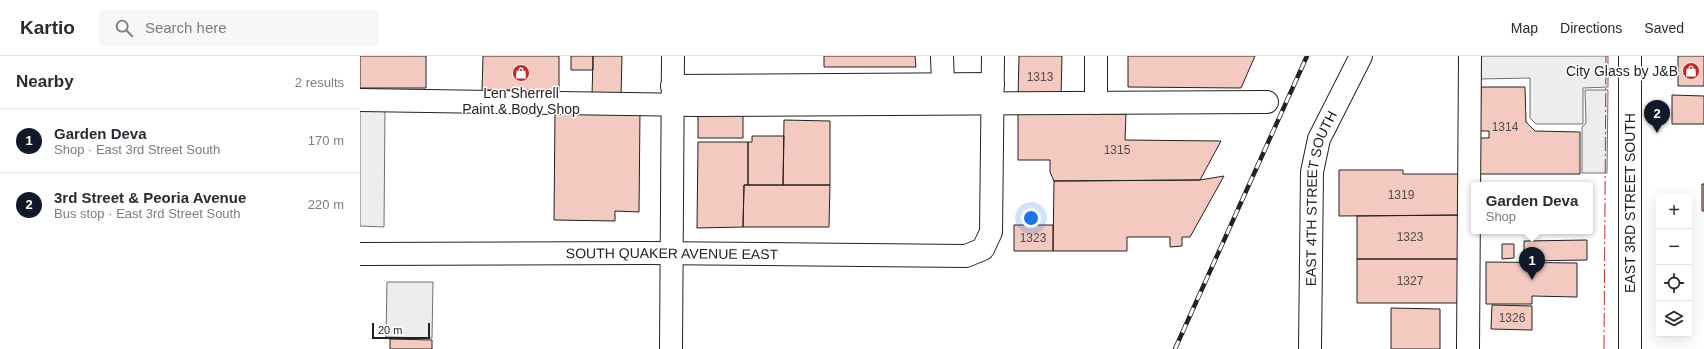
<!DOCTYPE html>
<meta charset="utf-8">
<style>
body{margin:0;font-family:Arial,sans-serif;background:#f7f7f7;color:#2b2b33}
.controls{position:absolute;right:12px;bottom:12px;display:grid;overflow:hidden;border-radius:4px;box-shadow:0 4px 16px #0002}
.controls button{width:36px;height:36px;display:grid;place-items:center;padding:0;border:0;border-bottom:1px solid #e1e1e2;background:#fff;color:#2b2b33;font:20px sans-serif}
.scale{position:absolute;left:12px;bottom:10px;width:58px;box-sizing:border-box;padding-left:4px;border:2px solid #222;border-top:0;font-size:11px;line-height:14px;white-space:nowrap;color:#222;-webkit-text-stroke:3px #fff;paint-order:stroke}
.you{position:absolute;left:671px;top:162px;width:14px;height:14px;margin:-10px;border:3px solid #fff;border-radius:50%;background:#1a73e8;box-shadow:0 0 0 6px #1a73e833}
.badge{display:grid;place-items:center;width:26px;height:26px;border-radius:50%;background:#111827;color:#fff;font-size:13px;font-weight:700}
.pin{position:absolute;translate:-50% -33px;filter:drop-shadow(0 1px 2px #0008)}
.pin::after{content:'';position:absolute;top:21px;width:14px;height:12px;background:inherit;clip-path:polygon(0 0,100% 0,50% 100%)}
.popup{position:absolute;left:1111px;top:126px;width:122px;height:52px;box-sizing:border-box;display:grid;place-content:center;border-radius:4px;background:#fff;filter:drop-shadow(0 1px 3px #0005);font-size:13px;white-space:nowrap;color:#7c7c81}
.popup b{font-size:15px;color:#2b2b33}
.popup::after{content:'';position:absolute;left:50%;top:100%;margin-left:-8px;border:8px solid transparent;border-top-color:#fff}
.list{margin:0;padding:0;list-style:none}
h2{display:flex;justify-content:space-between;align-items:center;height:52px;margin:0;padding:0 16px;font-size:17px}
h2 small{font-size:13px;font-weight:400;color:#7c7c81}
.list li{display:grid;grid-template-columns:26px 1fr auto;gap:12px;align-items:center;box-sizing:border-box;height:64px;padding:0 16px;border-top:1px solid #e1e1e2}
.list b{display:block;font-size:15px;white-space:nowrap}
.list p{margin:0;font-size:13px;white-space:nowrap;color:#7c7c81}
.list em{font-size:13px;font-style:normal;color:#7c7c81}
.icon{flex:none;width:22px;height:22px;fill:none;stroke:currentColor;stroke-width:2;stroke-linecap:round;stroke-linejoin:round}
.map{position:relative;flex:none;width:1344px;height:293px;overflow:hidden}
header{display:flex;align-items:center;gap:24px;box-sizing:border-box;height:56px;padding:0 20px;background:#fff;border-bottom:1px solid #e1e1e2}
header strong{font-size:19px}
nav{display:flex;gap:22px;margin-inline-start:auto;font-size:14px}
.search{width:280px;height:36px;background:#f7f7f7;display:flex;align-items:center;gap:10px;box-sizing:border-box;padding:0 14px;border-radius:4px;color:#7c7c81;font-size:15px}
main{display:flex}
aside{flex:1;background:#fff}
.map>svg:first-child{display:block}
.parking{fill:#ededed;stroke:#6f6f6f}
.building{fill:#f3c9c0;stroke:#222}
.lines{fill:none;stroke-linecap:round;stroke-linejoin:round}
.minor-casing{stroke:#222;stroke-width:24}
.minor{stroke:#fff;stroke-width:22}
.rail-casing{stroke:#222;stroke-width:4.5}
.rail{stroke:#fff;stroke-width:3;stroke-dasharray:9;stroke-linecap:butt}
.power{stroke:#c62828;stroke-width:1;stroke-dasharray:14 3 2 3;stroke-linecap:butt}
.labels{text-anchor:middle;stroke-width:3;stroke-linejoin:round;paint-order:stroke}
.number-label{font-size:12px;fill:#564c4a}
.poi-label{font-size:14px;fill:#222;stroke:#fff;text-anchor:end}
.street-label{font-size:14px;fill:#222;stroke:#fff}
</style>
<header>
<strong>Kartio</strong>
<div class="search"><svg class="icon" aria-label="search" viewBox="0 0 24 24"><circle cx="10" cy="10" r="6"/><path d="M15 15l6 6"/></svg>Search here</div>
<nav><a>Map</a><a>Directions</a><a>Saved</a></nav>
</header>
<main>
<aside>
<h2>Nearby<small>2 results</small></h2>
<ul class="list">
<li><span class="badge">1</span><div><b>Garden Deva</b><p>Shop · East 3rd Street South</p></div><em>170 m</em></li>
<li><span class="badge">2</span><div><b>3rd Street &amp; Peoria Avenue</b><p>Bus stop · East 3rd Street South</p></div><em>220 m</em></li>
</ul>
</aside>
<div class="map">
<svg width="1344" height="293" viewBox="0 0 1344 293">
<rect width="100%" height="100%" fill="#fff"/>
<!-- parking -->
<path class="parking" d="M1120,0H1248V31L1223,32V68H1176L1170,62V22L1120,23Z
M1225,34H1248L1247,117H1222V71L1226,67Z
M0,52H25L24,171L0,170Z
M27,226H73L72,282L26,281Z"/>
<!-- building -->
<path class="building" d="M0,0H66V32H0Z
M123,0H199V34H122Z
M211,0H233V14H211Z
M233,0H262L261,41H232Z
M464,0H555L556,11H464Z
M659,0H702L701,42L658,41Z
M768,0H895L881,32L768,31Z
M1318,0H1344V30H1318Z
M1121,31H1165L1166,66L1175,75L1220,76V118H1120V82H1129V75H1120Z
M1312,39L1344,40V68H1312Z
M195,55H280L279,156L255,155V165L194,164Z
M338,57H383V82H338Z
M658,57L766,58L765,84L861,85L840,124L694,125L690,116V104H658Z
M424,64L470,65V129H423Z
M392,80H424L423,129H388V86H392Z
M338,86H388V129H384L383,171L337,172Z
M979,114H1043V118H1103V159L979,160Z
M864,120L830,181H822V190L810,191V181H767V195H693L694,125L840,124Z
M1342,128H1344V155H1342Z
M384,129H470L469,171H383Z
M1103,159V203H997V160Z
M654,169H693V195H654Z
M1227,184V204L1164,205V185Z
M1142,188H1154V202L1142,203Z
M997,203H1103V247H997Z
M1126,206L1217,207V241L1172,240V248H1126Z
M1132,249L1172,250V274L1131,273Z
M1031,252L1080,253V293H1031Z
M30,283L72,284V293H30Z"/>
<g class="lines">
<!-- minor casing -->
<g class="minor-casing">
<g id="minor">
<path d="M582,0L583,29"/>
<path d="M1270,0V293"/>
<path d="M312,30L633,28"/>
<path d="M0,44L336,49L907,46"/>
<path d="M736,47V0"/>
<path id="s1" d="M0,198L286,197L606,200L623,193L631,176L633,0"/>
<path d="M311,293L313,0"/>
<path id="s2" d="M950,293L952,116L959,83L1001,0"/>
<path d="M1108,293L1110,0"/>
</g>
</g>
<!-- minor -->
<use href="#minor" class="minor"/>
<!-- rail casing -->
<g class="rail-casing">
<path id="rail" d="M815,293L947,0"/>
</g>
<!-- rail -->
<use href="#rail" class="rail"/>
<!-- power -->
<path class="power" d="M1244,293L1246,0"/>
</g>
<!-- icons -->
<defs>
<g id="shop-disc" transform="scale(0.9)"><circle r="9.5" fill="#c62828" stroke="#fff"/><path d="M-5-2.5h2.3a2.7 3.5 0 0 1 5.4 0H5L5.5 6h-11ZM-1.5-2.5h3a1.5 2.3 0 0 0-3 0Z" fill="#fff"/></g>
</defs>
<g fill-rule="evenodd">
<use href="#shop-disc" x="1331" y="15"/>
<use href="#shop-disc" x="161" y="17"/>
</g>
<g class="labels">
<!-- number labels -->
<g class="number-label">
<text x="680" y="25">1313</text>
<text x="1145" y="75">1314</text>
<text x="757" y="98">1315</text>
<text x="1041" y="143">1319</text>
<text x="1050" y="185">1323</text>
<text x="673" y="186">1323</text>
<text x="1050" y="229">1327</text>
<text x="1152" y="266">1326</text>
</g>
<!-- poi labels -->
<g class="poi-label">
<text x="1318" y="20">City Glass by J&amp;B</text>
<text x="161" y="42" text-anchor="middle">Len Sherrell<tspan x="161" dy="16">Paint &amp; Body Shop</tspan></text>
</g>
<!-- street labels -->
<g class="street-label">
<text dy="5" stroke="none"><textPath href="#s2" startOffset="152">EAST 4TH STREET SOUTH</textPath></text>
<text transform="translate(1270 147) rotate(-90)" y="5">EAST 3RD STREET SOUTH</text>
<text dy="5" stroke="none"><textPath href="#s1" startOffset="312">SOUTH QUAKER AVENUE EAST</textPath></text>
</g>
</g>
</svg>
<div class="controls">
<button>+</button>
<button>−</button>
<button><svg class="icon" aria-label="locate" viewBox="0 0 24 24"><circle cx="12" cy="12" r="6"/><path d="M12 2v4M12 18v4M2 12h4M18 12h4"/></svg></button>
<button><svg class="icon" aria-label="layers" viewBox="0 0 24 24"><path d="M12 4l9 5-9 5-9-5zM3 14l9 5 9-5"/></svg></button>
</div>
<div class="scale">20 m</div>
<div class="you"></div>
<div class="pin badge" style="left:1172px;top:224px">1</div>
<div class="popup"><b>Garden Deva</b>Shop</div>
<div class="pin badge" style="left:1297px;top:77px">2</div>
</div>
</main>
